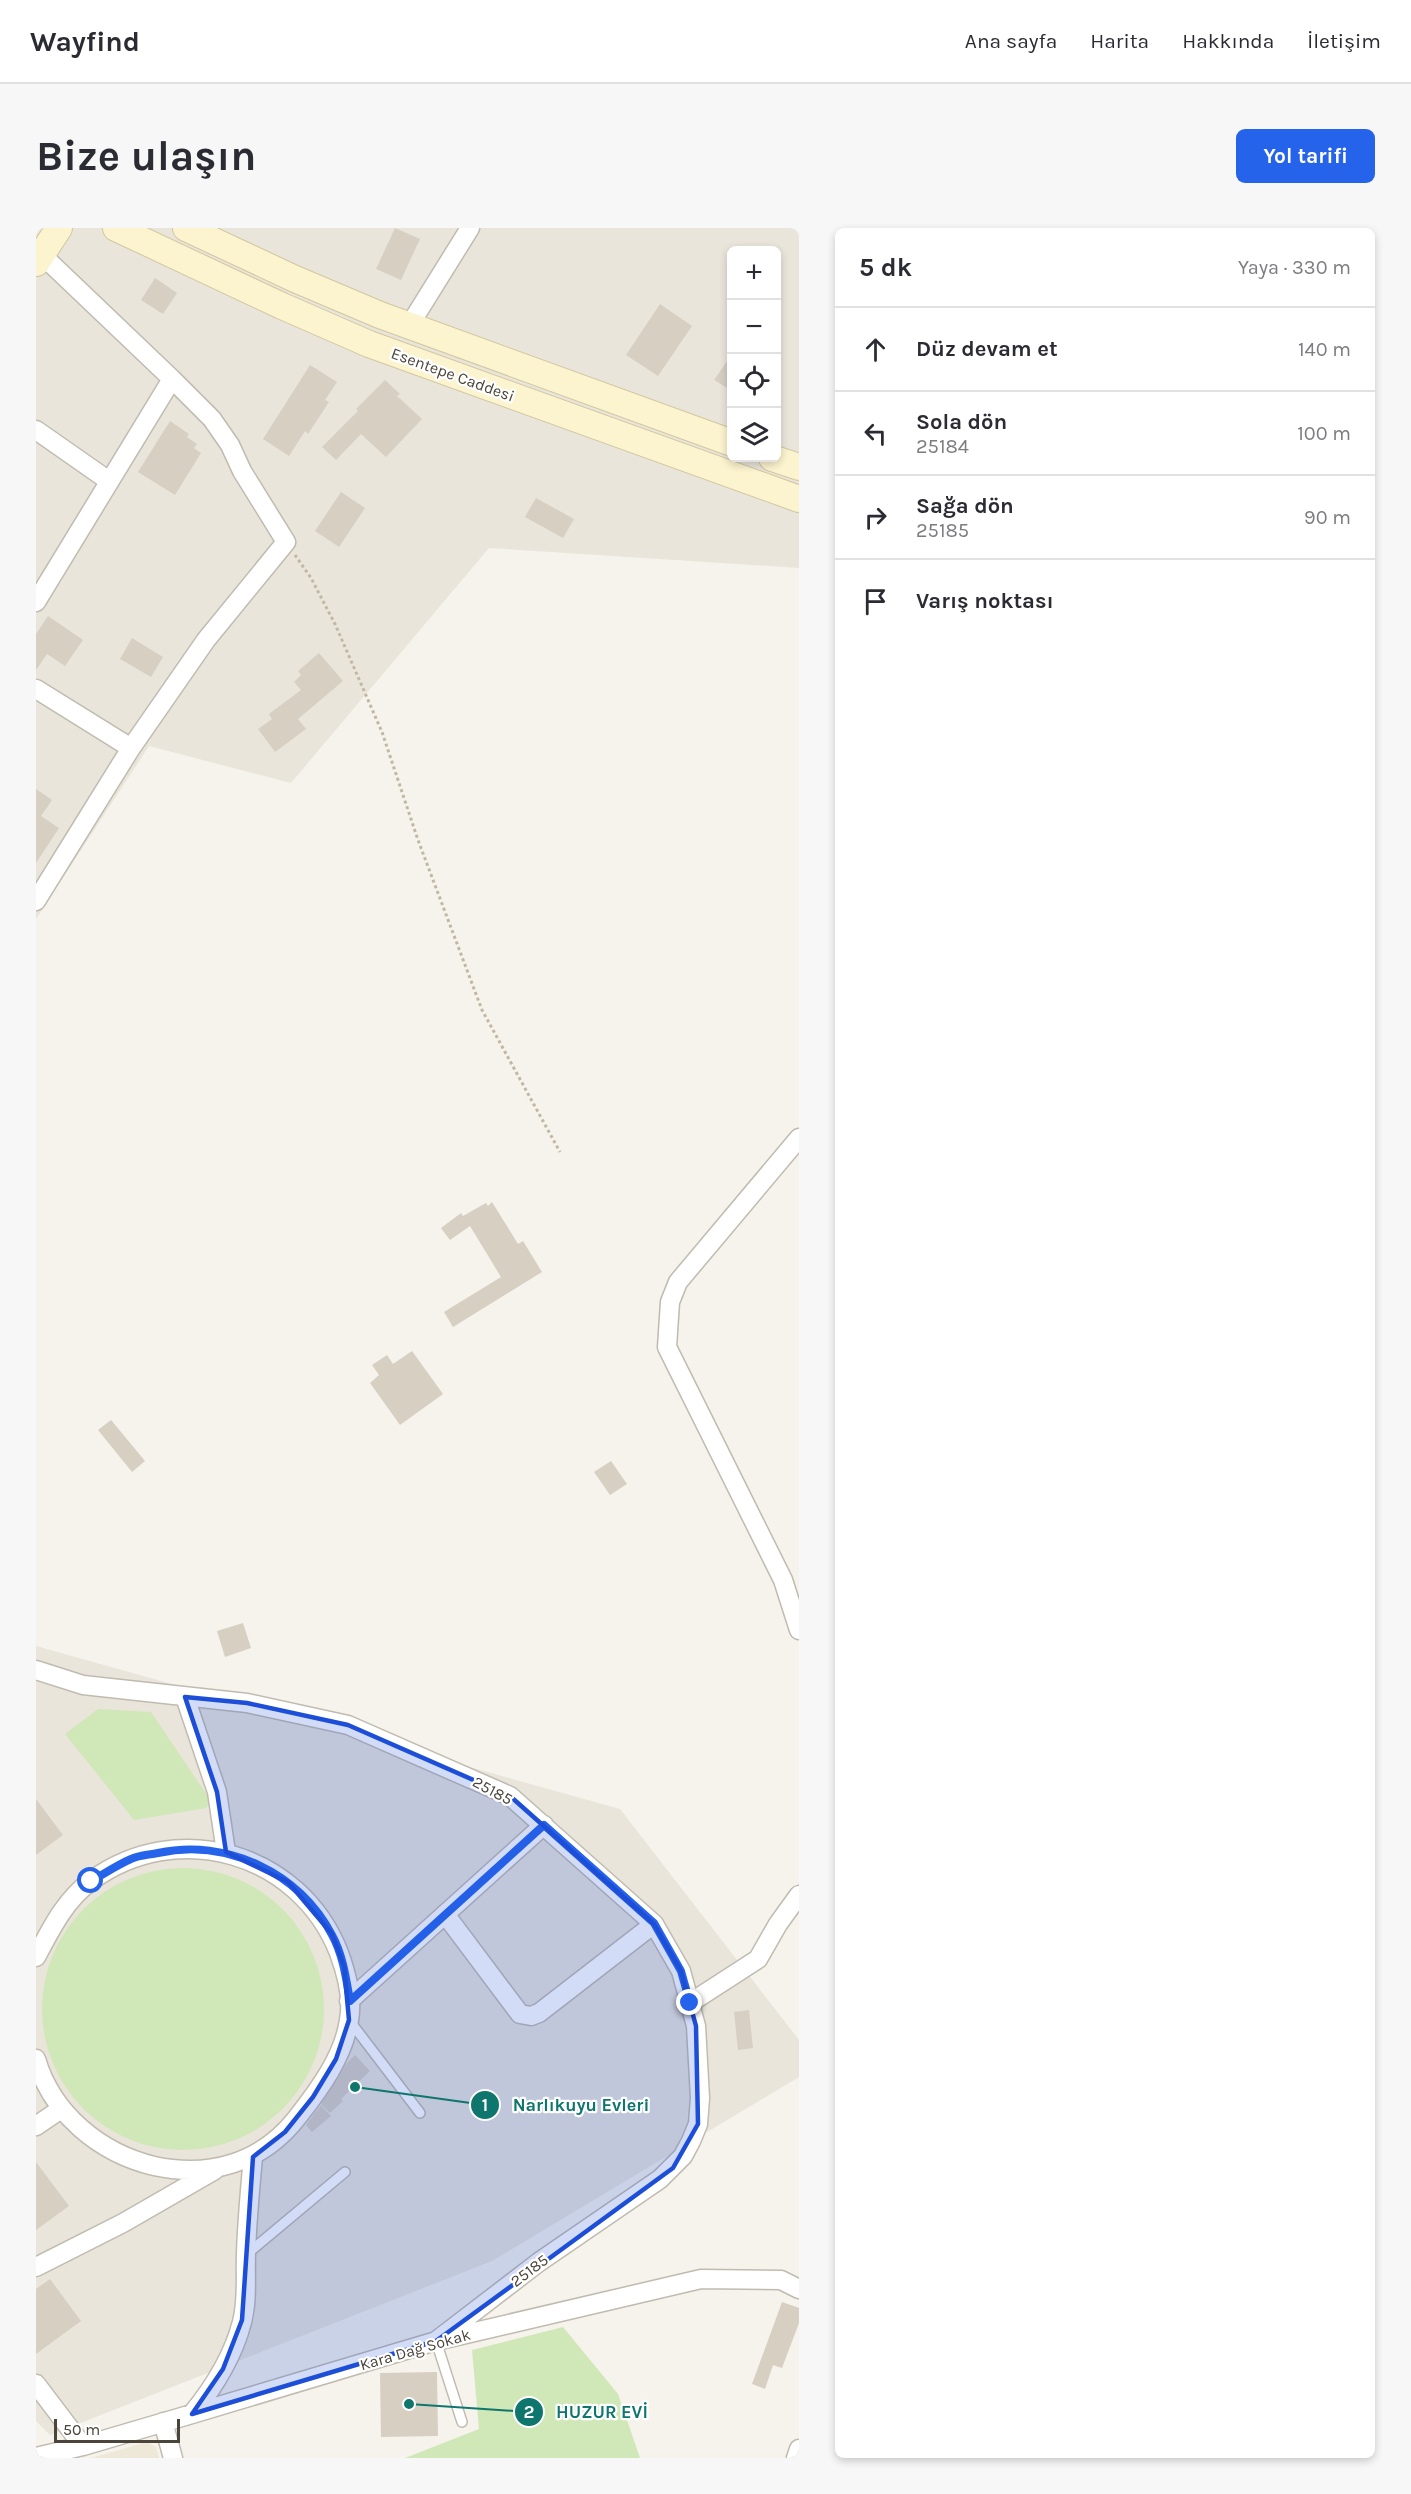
<!DOCTYPE html>
<html lang="tr">
<meta charset="utf-8">
<style>
body{margin:0;font-family:Karla,sans-serif;background:#f7f7f7;color:#2b2b33}
.controls{position:absolute;right:18px;top:18px;display:grid;overflow:hidden;border-radius:9px;box-shadow:0 3px 9px #0003}
.controls button{width:54px;height:54px;display:grid;place-items:center;padding:0;border:0;border-bottom:2px solid #e1e1e2;background:#fff;color:#2b2b33;font:30px sans-serif}
.scale{position:absolute;left:18px;bottom:15px;width:126px;box-sizing:border-box;padding-left:6px;border:3px solid #4a443a;border-top:0;font-size:16px;line-height:21px;white-space:nowrap;color:#4a443a;-webkit-text-stroke:4px #fff;paint-order:stroke}
.stop{position:absolute;width:18px;height:18px;margin:-14px;border:4px solid #2563eb;border-radius:50%;background:#fff}
.stop.end{background:#2563eb;border-color:#fff;box-shadow:0 2px 6px #0008}
.list{margin:0;padding:0;list-style:none}
h2{display:flex;justify-content:space-between;align-items:center;height:78px;margin:0;padding:0 24px;font-size:26px}
h2 small{font-size:20px;font-weight:400;color:#7c7c81}
.list li{display:grid;grid-template-columns:39px 1fr auto;gap:18px;align-items:center;box-sizing:border-box;height:84px;padding:0 24px;border-top:2px solid #e1e1e2}
.list b{display:block;font-size:22px;white-space:nowrap}
.list p{margin:0;font-size:20px;white-space:nowrap;color:#7c7c81}
.list em{font-size:20px;font-style:normal;color:#7c7c81}
.icon{flex:none;width:33px;height:33px;fill:none;stroke:currentColor;stroke-width:2;stroke-linecap:round;stroke-linejoin:round}
.map{position:relative;flex:none;width:763px;height:2230px;overflow:hidden;border-radius:9px}
header{display:flex;align-items:center;gap:36px;box-sizing:border-box;height:84px;padding:0 30px;background:#fff;border-bottom:2px solid #e1e1e2}
header strong{font-size:28px}
nav{display:flex;gap:33px;margin-inline-start:auto;font-size:21px}
.intro{display:flex;align-items:center;justify-content:space-between;box-sizing:border-box;height:144px;padding:0 36px}
h1{margin:0;font-size:42px}
.button{padding:15px 27px;border-radius:9px;background:#2563eb;color:#fff;font-size:21px;font-weight:700}
main{display:flex;gap:36px;padding:0 36px}
aside{flex:1;background:#fff;border-radius:9px;box-shadow:0 3px 9px #0003}
.map>svg:first-child{display:block}
.residential{fill:#e9e5db;fill-rule:evenodd}
.education{fill:#ede8d7}
.green{fill:#d0e7b8}
.building{fill:#d6cfc2}
.lines{fill:none;stroke-linecap:round;stroke-linejoin:round}
.lane-casing{stroke:#c1bbaf;stroke-width:12}
.street-casing{stroke:#c1bbaf;stroke-width:21}
.secondary-casing{stroke:#d2c79e;stroke-width:28}
.path{stroke:#c2b7a1;stroke-width:3;stroke-dasharray:3 3;stroke-linecap:butt}
.lane{stroke:#fff;stroke-width:9}
.street{stroke:#fff;stroke-width:18}
.secondary{stroke:#fcf3cf;stroke-width:26}
.route{stroke:#2563eb;stroke-width:8}
.marked{fill:#1d4ed8;fill-opacity:0.2;stroke:#1d4ed8;stroke-width:4.5;stroke-linejoin:round}
.labels{text-anchor:middle;stroke-width:4.5;stroke-linejoin:round;paint-order:stroke}
.street-label{font-size:16px;fill:#4a443a;stroke:#fff}
.leader{fill:none;stroke:#0f766e;stroke-width:2}
.callout-dot{fill:#0f766e;stroke:#fff;stroke-width:2}
.mark-label{font-size:18px;text-anchor:middle;font-weight:bold;fill:#fff}
.callout-label{font-size:18px;text-anchor:middle;font-weight:bold;fill:#0f766e;stroke:#fff;stroke-width:4.5;stroke-linejoin:round;paint-order:stroke}
</style>
<header>
<strong>Wayfind</strong>
<nav><a>Ana sayfa</a><a>Harita</a><a>Hakkında</a><a>İletişim</a></nav>
</header>
<div class="intro"><h1>Bize ulaşın</h1><a class="button">Yol tarifi</a></div>
<main>
<div class="map">
<svg width="763" height="2230" viewBox="0 0 763 2230">
<rect width="100%" height="100%" fill="#f5f3ec"/>
<!-- residential -->
<path class="residential" d="M0,0H763V340L453,320L255,555L113,518L0,691ZM696,22H740V230H696Z
M0,1418L584,1581L763,1812V1849L456,2033L14,2207L0,2193Z"/>
<!-- education -->
<path class="education" d="M111,2214L120,2219L123,2230H55Z"/>
<!-- green -->
<path class="green" d="M62,1481L115,1484L175,1573L170,1580L98,1592L29,1506Z
M6 1781a141 141 0 1 1 282 0a141 141 0 1 1-282 0Z
M527,2099L582,2166L604,2230H369L443,2201L436,2122Z"/>
<!-- building -->
<path class="building" d="M359,0L384,11L365,52L340,41Z
M119,50L141,65L127,86L105,72Z
M624,76L656,98L622,148L590,127Z
M696,126V163L678,152Z
M274,137L301,154L289,172L293,174L272,206L269,203L253,228L227,211Z
M349,152L364,166L361,168L386,191L350,229L325,206L300,232L286,219L322,183L320,181Z
M134,193L153,206L151,209L161,216L158,220L165,225L139,267L102,244Z
M305,264L329,280L303,319L279,303Z
M500,270L538,291L527,310L489,289Z
M12,388L47,412L29,438L11,426L0,442V406Z
M96,410L127,429L115,449L84,431Z
M283,425L307,453L262,491L270,501L239,524L222,501L236,491L233,486L265,462L258,454L265,447L262,443Z
M0,561L16,572L5,588L23,600L0,635Z
M456,974L482,1016L487,1013L506,1044L417,1099L408,1084L465,1049L434,998L414,1012L405,1000L425,985L427,988L450,975L452,978Z
M376,1123L407,1166L364,1197L334,1155L343,1147L336,1137L351,1127L357,1136Z
M75,1192L109,1233L96,1244L62,1202Z
M575,1233L591,1256L574,1267L558,1244Z
M207,1395L215,1420L189,1429L181,1403Z
M0,1571L27,1607L0,1627Z
M713,1782L717,1820L702,1822L698,1784Z
M319,1827L334,1843L305,1871L307,1873L294,1885L285,1876L311,1835Z
M285,1877L295,1888L276,1904L270,1897Z
M0,1934L33,1978L0,2002Z
M14,2051L45,2093L0,2126V2061Z
M746,2074L763,2080V2095L746,2140L737,2137L729,2161L716,2156Z
M401,2144L402,2208L345,2209L344,2145Z"/>
<g class="lines">
<!-- lane casing -->
<g class="lane-casing">
<path id="lane" d="M313,1792L384,1885
M211,2026L309,1944
M400,2113L426,2194"/>
</g>
<!-- street casing -->
<g class="street-casing">
<path id="street" d="M373,98L434,0
M0,202L73,253
M0,374L136,151L6,27
M0,461L95,520L170,412L250,314L206,243L194,217L176,191L136,151
M0,673L95,520
M763,910L642,1054L634,1074L631,1119L747,1352L763,1402
M0,1442L47,1457L211,1475L312,1497L474,1568L618,1696L645,1743L660,1798L664,1870L662,1896L655,1913L647,1928L624,1951L503,2034L400,2113
M149,1469L181,1564L190,1624
M409,1686L484,1786L495,1788L503,1785L618,1696
M0,1729C15,1701 29,1672 55,1653C142,1589 264,1625 303,1725C310,1744 317,1771 313,1792C308,1828 283,1862 260,1891C225,1935 173,1950 118,1938C64,1925 16,1886 0,1831
M313,1773L508,1597
M654,1775L722,1731L742,1696L763,1667
M0,1898L25,1881
M0,2039L87,1995L179,1942
M0,2156L47,2218
M156,2186C178,2159 197,2129 206,2094C212,2071 209,2048 210,2025C211,1993 214,1961 217,1929
M127,2194L137,2230
M0,2229L47,2218L156,2186L400,2113L665,2051L745,2052L763,2061
M760,2230L763,2221"/>
</g>
<!-- secondary casing -->
<g class="secondary-casing">
<path id="secondary" d="M80,0L246,78L333,116L763,271
M150,0L259,51L344,87L696,215
M0,35L23,0
M736,230L763,239"/>
</g>
<!-- path -->
<path class="path" d="M259,327L275,350L299,396L346,504L382,612L446,782L524,924"/>
<!-- lane -->
<use href="#lane" class="lane"/>
<!-- street -->
<use href="#street" class="street"/>
<!-- secondary -->
<use href="#secondary" class="secondary"/>
</g>
<g class="lines">
<!-- route -->
<path class="route" d="M55,1653C68,1646 81,1637 95,1631C103,1627 113,1627 122,1625C190,1610 263,1644 296,1707C307,1727 310,1750 314,1773L508,1597L618,1695L645,1743L654,1775"/>
</g>
<!-- marked area -->
<path class="marked" d="M149,1469L211,1475L312,1497L474,1568L618,1696L645,1743L660,1798L662,1896L637,1940L400,2113L156,2186L187,2141L206,2092L217,1929L249,1904L277,1869L300,1831L313,1792L308,1738L296,1706L252,1654L190,1624L181,1564Z"/>
<g class="labels">
<!-- street labels -->
<g class="street-label">
<text transform="translate(417 146) rotate(20)" y="6">Esentepe Caddesi</text>
<text transform="translate(457 1562) rotate(28)" y="6">25185</text>
<text transform="translate(493 2042) rotate(-37)" y="6">25185</text>
<text transform="translate(379 2121) rotate(-16)" y="6">Kara Dağ Sokak</text>
</g>
</g>
<!-- callouts -->
<path class="leader" d="M319 1859L449 1877M373 2176L493 2184"/>
<g class="callout-dot">
<circle cx="319" cy="1859" r="6"/>
<circle cx="373" cy="2176" r="6"/>
<circle cx="449" cy="1877" r="15"/>
<circle cx="493" cy="2184" r="15"/>
</g>
<g class="mark-label">
<text x="449" y="1883">1</text>
<text x="493" y="2190">2</text>
</g>
<g class="callout-label">
<text x="545" y="1883">Narlıkuyu Evleri</text>
<text x="566" y="2190">HUZUR EVİ</text>
</g>
</svg>
<div class="controls">
<button>+</button>
<button>−</button>
<button><svg class="icon" aria-label="locate" viewBox="0 0 24 24"><circle cx="12" cy="12" r="6"/><path d="M12 2v4M12 18v4M2 12h4M18 12h4"/></svg></button>
<button><svg class="icon" aria-label="layers" viewBox="0 0 24 24"><path d="M12 4l9 5-9 5-9-5zM3 14l9 5 9-5"/></svg></button>
</div>
<div class="scale">50 m</div>
<div class="stop" style="left:55px;top:1653px"></div>
<div class="stop end" style="left:654px;top:1775px"></div>
</div>
<aside>
<h2>5 dk<small>Yaya · 330 m</small></h2>
<ul class="list">
<li><svg class="icon" aria-label="ahead" viewBox="0 0 24 24"><path d="M12 20V5M6 11l6-6 6 6"/></svg><div><b>Düz devam et</b></div><em>140 m</em></li>
<li><svg class="icon" aria-label="left" viewBox="0 0 24 24"><path d="M17 20v-9H6M10 6l-5 5 5 5"/></svg><div><b>Sola dön</b><p>25184</p></div><em>100 m</em></li>
<li><svg class="icon" aria-label="right" viewBox="0 0 24 24"><path d="M7 20v-9h11M14 6l5 5-5 5"/></svg><div><b>Sağa dön</b><p>25185</p></div><em>90 m</em></li>
<li><svg class="icon" aria-label="arrive" viewBox="0 0 24 24"><path d="M6 21V4h12l-3 4 3 4H6"/></svg><div><b>Varış noktası</b></div></li>
</ul>
</aside>
</main>
